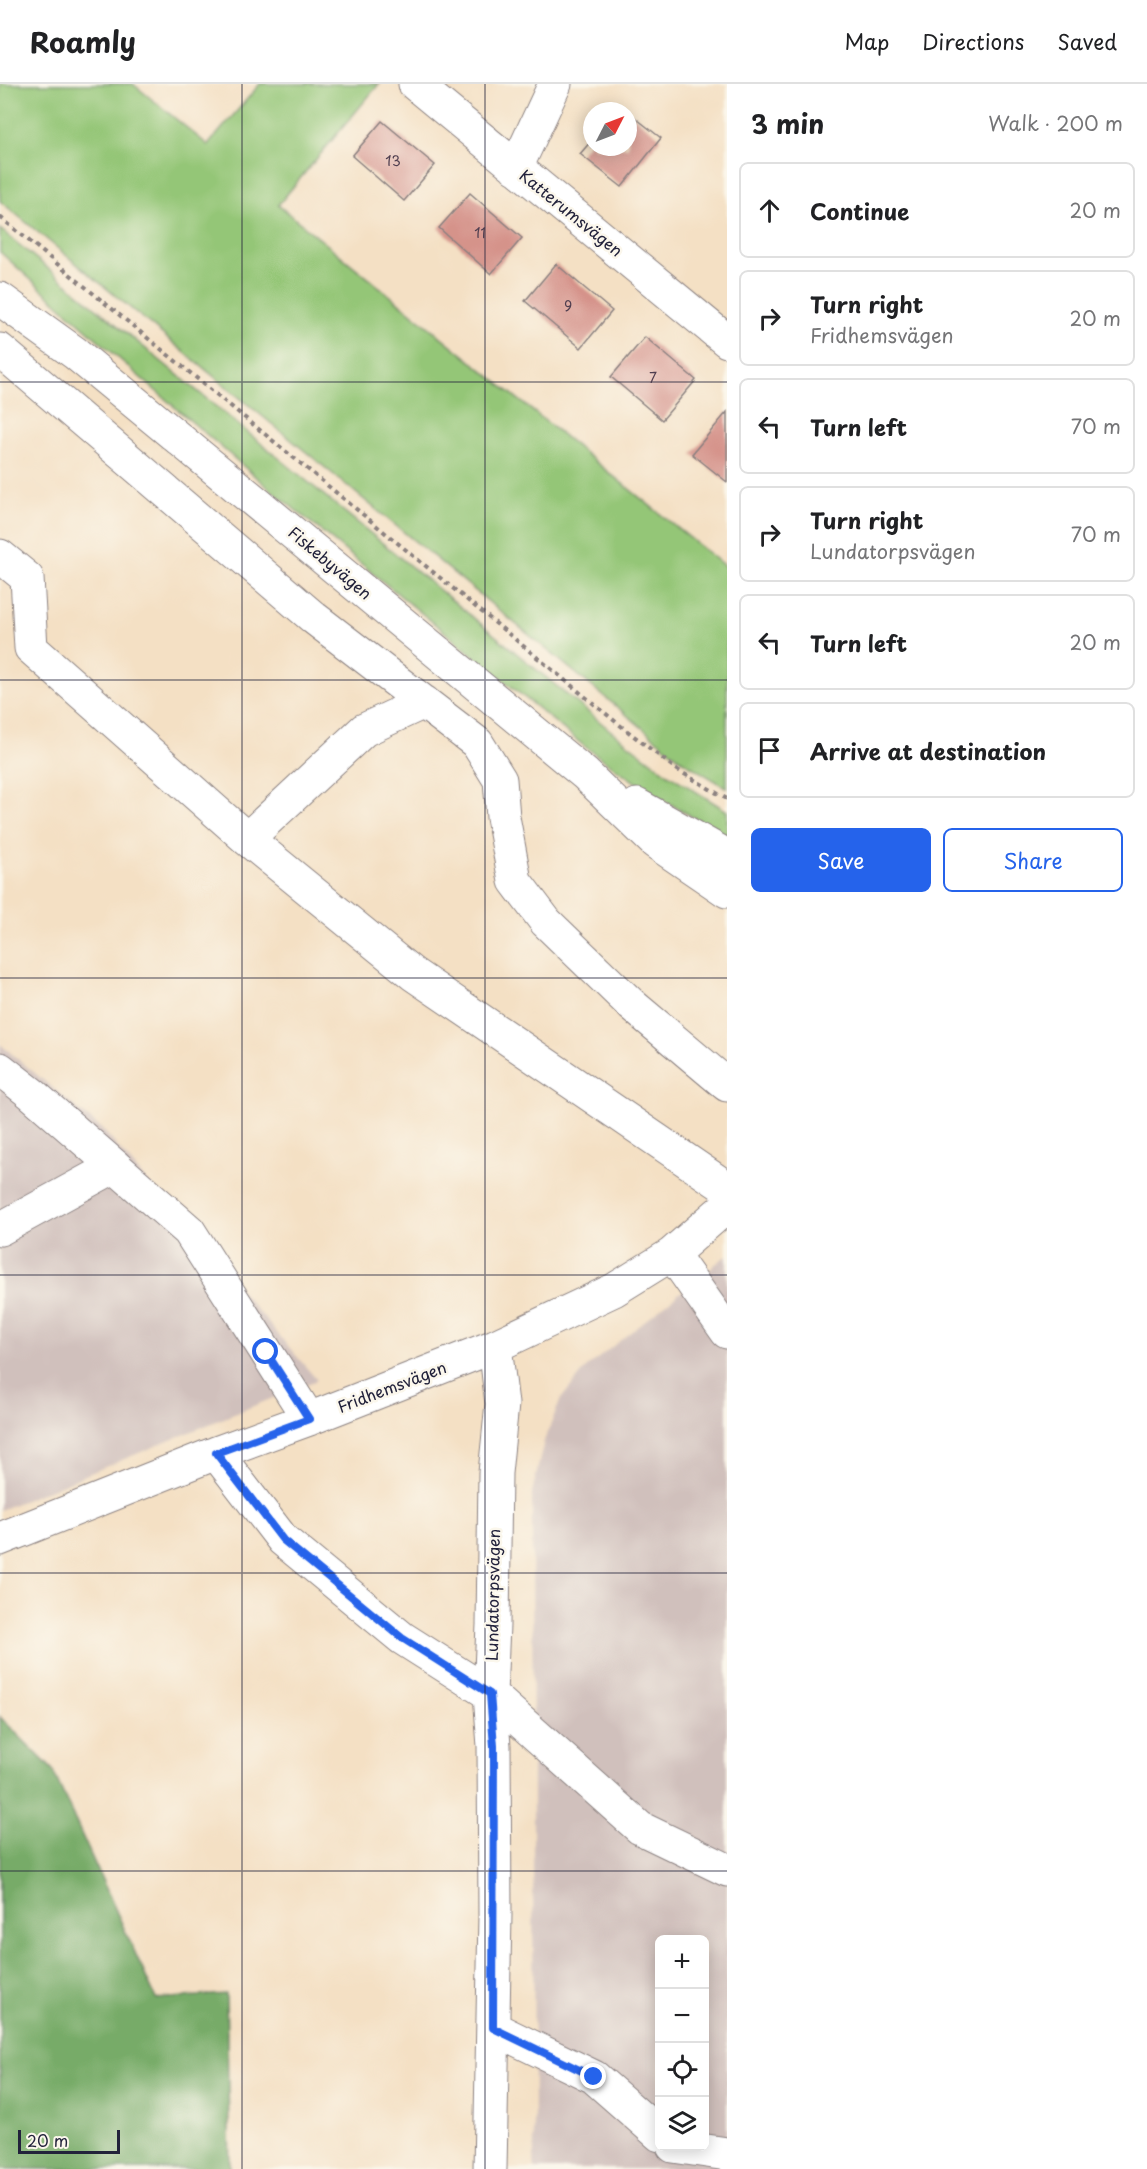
<!DOCTYPE html>
<meta charset="utf-8">
<style>
body{margin:0;font-family:"Playpen Sans",sans-serif;background:#f2f2f2;color:#202124}
.controls{position:absolute;right:18px;bottom:18px;display:grid;overflow:hidden;border-radius:9px;box-shadow:0 3px 15px #0003}
.controls button{width:54px;height:54px;display:grid;place-items:center;padding:0;border:0;border-bottom:2px solid #e0e0e0;background:#fff;color:#202124;font:30px sans-serif}
.compass{position:absolute;left:583px;top:18px;width:54px;height:54px;border-radius:50%;background:#fff;box-shadow:0 3px 15px #0003;rotate:48deg}
.scale{position:absolute;left:18px;bottom:15px;width:102px;box-sizing:border-box;padding-left:6px;border:3px solid #22223b;border-top:0;font-size:16px;line-height:21px;white-space:nowrap;color:#22223b;-webkit-text-stroke:4px #fbf7ec;paint-order:stroke}
.stop{position:absolute;width:18px;height:18px;margin:-14px;border:4px solid #2563eb;border-radius:50%;background:#fff}
.stop.end{background:#2563eb;border-color:#fff;box-shadow:0 2px 6px #0008}
.list{margin:0;padding:0;list-style:none}
h2{display:flex;justify-content:space-between;align-items:center;height:78px;margin:0;padding:0 24px;font-size:26px}
h2 small{font-size:20px;font-weight:400;color:#757577}
.list li{display:grid;grid-template-columns:39px 1fr auto;gap:18px;align-items:center;box-sizing:border-box;height:96px;margin:0 12px 12px;padding:0 12px;border:2px solid #e0e0e0;border-radius:9px}
.list b{display:block;font-size:22px;white-space:nowrap}
.list p{margin:0;font-size:20px;white-space:nowrap;color:#757577}
.list em{font-size:20px;font-style:normal;color:#757577}
.actions{display:flex;gap:12px;padding:18px 24px}
.actions a{flex:1;padding:14px 0;border:2px solid #2563eb;border-radius:9px;text-align:center;font-size:21px;color:#2563eb}
.actions .main{background:#2563eb;color:#fff}
.icon{flex:none;width:33px;height:33px;fill:none;stroke:currentColor;stroke-width:2;stroke-linecap:round;stroke-linejoin:round}
.map{position:relative;flex:none;width:727px;height:2085px;overflow:hidden}
header{display:flex;align-items:center;gap:36px;box-sizing:border-box;height:84px;padding:0 30px;background:#fff;border-bottom:2px solid #e0e0e0}
header strong{font-size:28px}
nav{display:flex;gap:33px;margin-inline-start:auto;font-size:21px}
main{display:flex}
aside{flex:1;background:#fff}
.map>svg:first-child{display:block}
.industrial{fill:#d0c0bc;fill-rule:evenodd}
.green{fill:#94c677;stroke:#5b7459;stroke-width:1.5}
.forest{fill:#77ab68;stroke:#4c6652;stroke-width:1.5}
.building{fill:#d5938a}
.lines{fill:none;stroke-linecap:round;stroke-linejoin:round}
.minor-casing{stroke:#8b8180;stroke-width:35}
.path{stroke:#8b8180;stroke-width:4;stroke-dasharray:4.5 4.5;stroke-linecap:butt}
.minor{stroke:#fff;stroke-width:33}
.route{stroke:#2563eb;stroke-width:8}
.grid{fill:none;stroke:#22223b;stroke-width:1.5;stroke-opacity:0.55}
.labels{text-anchor:middle;stroke-width:5;stroke-linejoin:round;paint-order:stroke}
.number-label{font-size:14px;fill:#4f3e4f}
.street-label{font-size:16px;fill:#22223b;stroke:#fbf7ec}
</style>
<header>
<strong>Roamly</strong>
<nav><a>Map</a><a>Directions</a><a>Saved</a></nav>
</header>
<main>
<div class="map">
<svg width="727" height="2085" viewBox="0 0 727 2085">
<rect width="100%" height="100%" fill="#fbf7ec"/>
<filter id="ink" filterUnits="userSpaceOnUse"><feTurbulence type="fractalNoise" baseFrequency=".0167" numOctaves="2"/><feDisplacementMap in="SourceGraphic" scale="12" xChannelSelector="R" yChannelSelector="G"/><feConvolveMatrix kernelMatrix="1 2 1 2 8 2 1 2 1" color-interpolation-filters="sRGB"/></filter>
<filter id="wash" filterUnits="userSpaceOnUse"><feTurbulence type="fractalNoise" baseFrequency=".008" numOctaves="4" result="noise"/><feDisplacementMap in="SourceGraphic" scale="24" xChannelSelector="R" yChannelSelector="G"/><feGaussianBlur stdDeviation="1.35" result="paint"/><feColorMatrix in="noise" values="0 0 0 0 0 0 0 0 0 0 0 0 0 0 0 0 0 1.4 0 .05"/><feComposite in="paint" operator="in"/></filter>
<g filter="url(#wash)">
<rect width="100%" height="100%" fill="#f4e0c4"/>
<!-- industrial -->
<path class="industrial" d="M0,960L103,1046L317,1296L0,1426Z
M727,1171V2085H534L532,1409L544,1357L561,1315L587,1283ZM660,1856H704V2062H660Z"/>
<!-- green -->
<path class="green" d="M0,0H133L208,61L260,0H379L278,121L727,484V704L684,678L0,117Z
M0,145L610,646L668,690L727,727V753L648,707L584,662L271,406L134,288L0,168Z"/>
<!-- forest -->
<path class="forest" d="M0,1633L52,1685L156,1915L226,1910L230,2085H0Z"/>
<g id="blocks">
<!-- building -->
<path class="building" d="M628,28L661,54L622,103L580,70L592,56V63H628Z
M382,37L435,81L404,117L352,72Z
M470,109L522,154L491,190L439,144Z
M556,180L612,227L581,264L525,217Z
M645,253L696,296L662,336L611,293Z
M727,328V398L692,370Z"/>
</g>
</g>
<g filter="url(#ink)">
<use href="#blocks" fill-opacity="0" stroke="#8b8180" stroke-width="1.5"/>
<g class="lines">
<!-- minor casing -->
<g class="minor-casing">
<path id="minor" d="M415,0L727,257
M516,84L555,0
M0,215L75,269L585,690L655,758L727,807
M0,266L314,534L477,659L500,696L503,733L515,797L546,838L632,921L727,1001
M0,472L27,494L31,564L247,755L413,890L727,1104
M637,721L727,772
M247,755L364,646L424,618
M0,985L32,1010L189,1147L309,1335
M0,1145L115,1082
M672,1170L727,1248
M216,1369L283,1456L402,1554L490,1610L640,1744L727,1786
M0,1455L216,1369L309,1335L495,1262L614,1206L672,1170L727,1122
M493,1944L594,1993L660,2051
M673,2062L727,2070
M490,2085L495,1831L494,1662L490,1610L493,1541L495,1389L502,1320L495,1262"/>
</g>
<!-- path -->
<path class="path" d="M0,133L616,638L676,685L727,715"/>
<!-- minor -->
<use href="#minor" class="minor"/>
</g>
</g>
<g class="lines" filter="url(#ink)">
<!-- route -->
<path class="route" d="M266,1268L309,1335L216,1369L283,1456L402,1554L490,1610L494,1662L493,1944L594,1993"/>
</g>
<!-- grid -->
<path class="grid" d="M242,0V2085M485,0V2085M0,298H727M0,596H727M0,894H727M0,1191H727M0,1489H727M0,1787H727"/>
<g class="labels">
<!-- number labels -->
<g class="number-label">
<text x="393" y="82">13</text>
<text x="480" y="154">11</text>
<text x="568" y="227">9</text>
<text x="653" y="299">7</text>
</g>
<!-- street labels -->
<g class="street-label">
<text transform="translate(571 129) rotate(39)" y="6">Katterumsvägen</text>
<text transform="translate(330 479) rotate(40)" y="6">Fiskebyvägen</text>
<text transform="translate(392 1303) rotate(-21)" y="6">Fridhemsvägen</text>
<text transform="translate(493 1511) rotate(-89)" y="6">Lundatorpsvägen</text>
</g>
</g>
</svg>
<div class="controls">
<button>+</button>
<button>−</button>
<button><svg class="icon" aria-label="locate" viewBox="0 0 24 24"><circle cx="12" cy="12" r="6"/><path d="M12 2v4M12 18v4M2 12h4M18 12h4"/></svg></button>
<button><svg class="icon" aria-label="layers" viewBox="0 0 24 24"><path d="M12 4l9 5-9 5-9-5zM3 14l9 5 9-5"/></svg></button>
</div>
<svg class="compass" viewBox="-18 -18 36 36"><path d="M0-13l5 13h-10z" fill="#e53935"/><path d="M0 13l5-13h-10z" fill="#757577"/></svg>
<div class="scale">20 m</div>
<div class="stop" style="left:266px;top:1268px"></div>
<div class="stop end" style="left:594px;top:1993px"></div>
</div>
<aside>
<h2>3 min<small>Walk · 200 m</small></h2>
<ul class="list">
<li><svg class="icon" aria-label="ahead" viewBox="0 0 24 24"><path d="M12 20V5M6 11l6-6 6 6"/></svg><div><b>Continue</b></div><em>20 m</em></li>
<li><svg class="icon" aria-label="right" viewBox="0 0 24 24"><path d="M7 20v-9h11M14 6l5 5-5 5"/></svg><div><b>Turn right</b><p>Fridhemsvägen</p></div><em>20 m</em></li>
<li><svg class="icon" aria-label="left" viewBox="0 0 24 24"><path d="M17 20v-9H6M10 6l-5 5 5 5"/></svg><div><b>Turn left</b></div><em>70 m</em></li>
<li><svg class="icon" aria-label="right" viewBox="0 0 24 24"><path d="M7 20v-9h11M14 6l5 5-5 5"/></svg><div><b>Turn right</b><p>Lundatorpsvägen</p></div><em>70 m</em></li>
<li><svg class="icon" aria-label="left" viewBox="0 0 24 24"><path d="M17 20v-9H6M10 6l-5 5 5 5"/></svg><div><b>Turn left</b></div><em>20 m</em></li>
<li><svg class="icon" aria-label="arrive" viewBox="0 0 24 24"><path d="M6 21V4h12l-3 4 3 4H6"/></svg><div><b>Arrive at destination</b></div></li>
</ul>
<div class="actions"><a class="main">Save</a><a>Share</a></div>
</aside>
</main>
